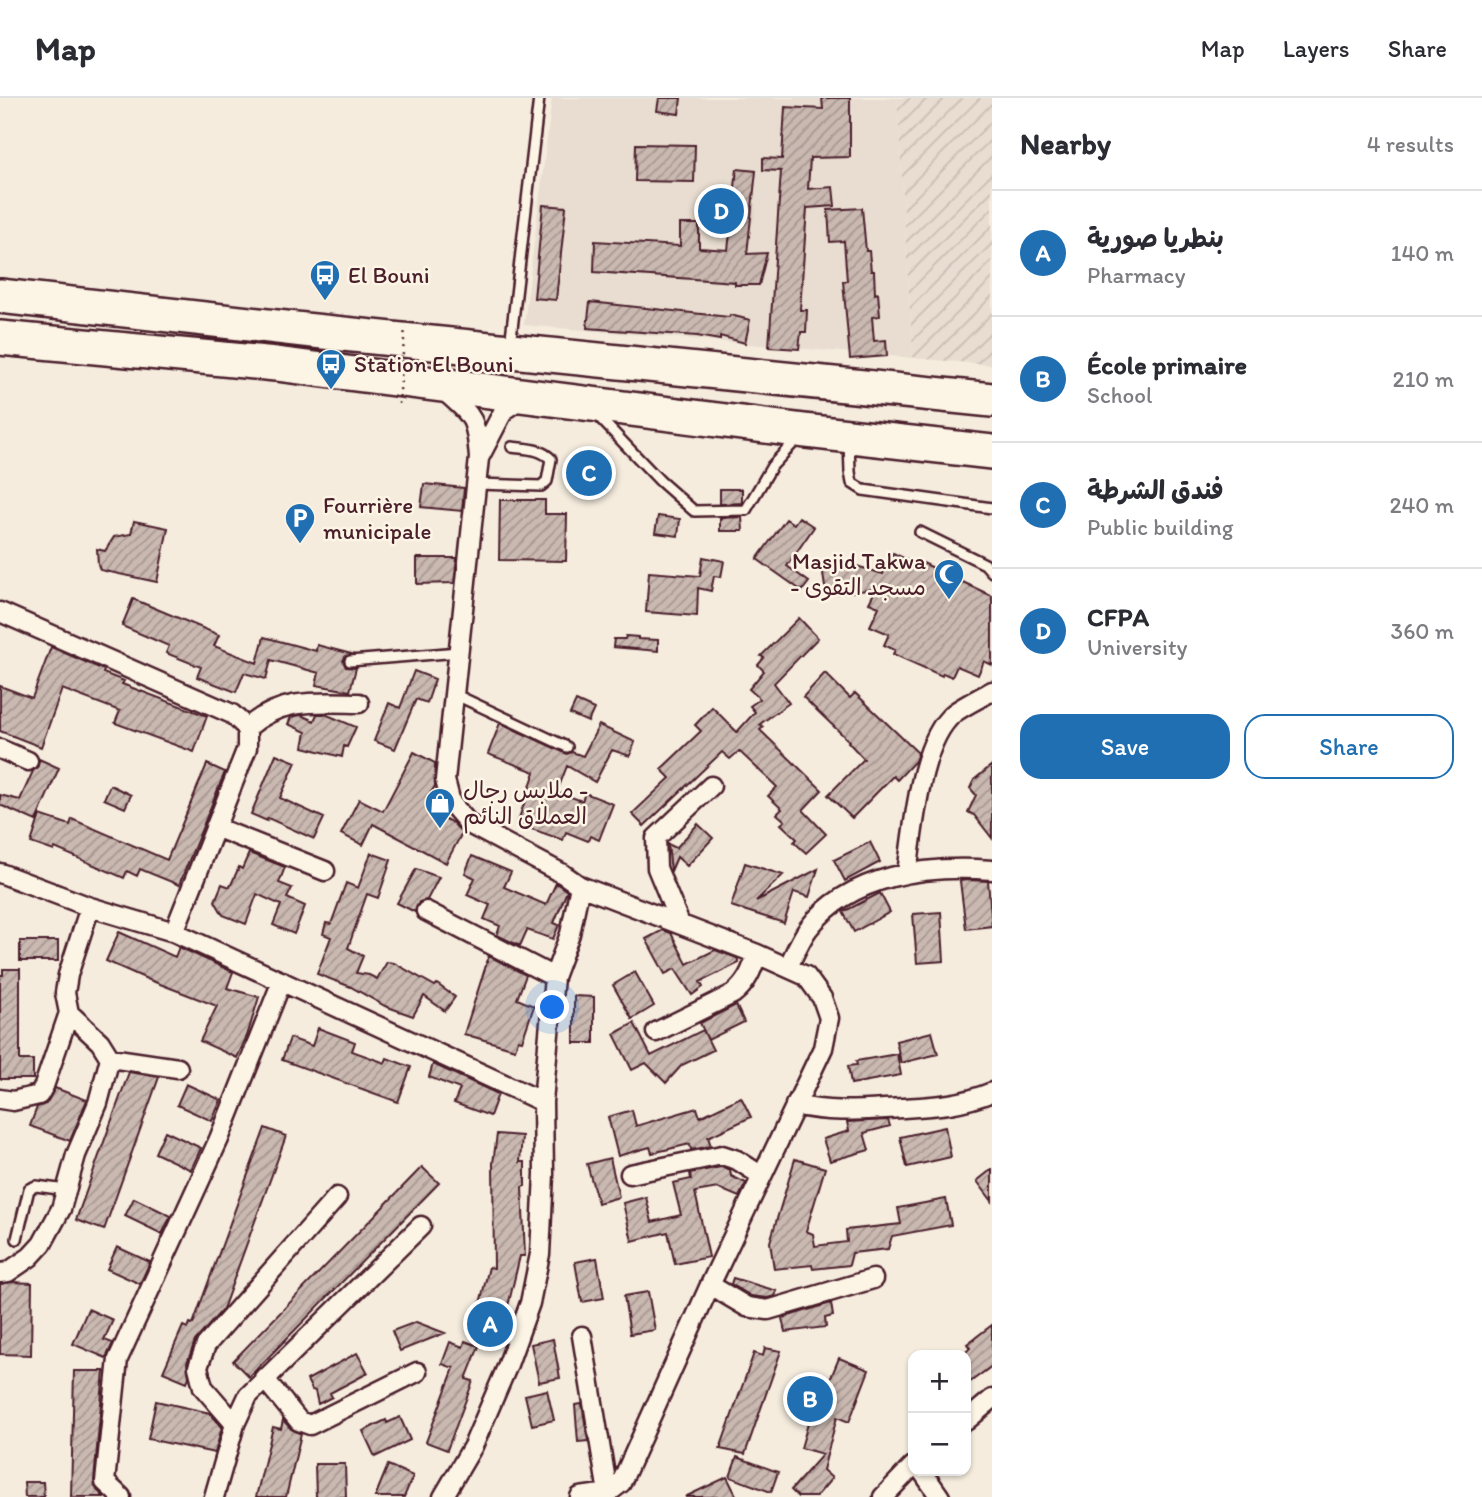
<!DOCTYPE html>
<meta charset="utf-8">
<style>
body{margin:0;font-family:Itim,"Playpen Sans Arabic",sans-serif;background:#f2f2f3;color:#2b2b33}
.controls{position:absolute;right:21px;bottom:21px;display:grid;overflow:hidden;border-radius:14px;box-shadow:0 2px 5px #0004}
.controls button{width:63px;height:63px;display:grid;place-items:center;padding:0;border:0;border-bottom:2px solid #e1e1e2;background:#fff;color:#2b2b33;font:35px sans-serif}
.you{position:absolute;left:553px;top:910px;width:24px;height:24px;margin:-18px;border:5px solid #fff;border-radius:50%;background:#1a73e8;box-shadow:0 0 0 10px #1a73e833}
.badge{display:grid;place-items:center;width:46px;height:46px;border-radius:50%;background:#1f6fb2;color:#fff;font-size:23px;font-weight:700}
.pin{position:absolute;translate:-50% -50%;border:4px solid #fff;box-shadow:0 2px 7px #0006}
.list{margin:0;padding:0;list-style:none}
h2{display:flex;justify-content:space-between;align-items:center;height:91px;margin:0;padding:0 28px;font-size:30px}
h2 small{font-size:23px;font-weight:400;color:#7c7c81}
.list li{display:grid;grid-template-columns:46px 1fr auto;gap:21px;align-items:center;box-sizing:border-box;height:126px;padding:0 28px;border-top:2px solid #e1e1e2}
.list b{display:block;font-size:26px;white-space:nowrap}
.list p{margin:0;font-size:23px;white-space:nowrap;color:#7c7c81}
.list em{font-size:23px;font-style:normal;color:#7c7c81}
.actions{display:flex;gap:14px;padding:21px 28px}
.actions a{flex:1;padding:16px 0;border:2px solid #1f6fb2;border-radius:21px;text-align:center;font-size:24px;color:#1f6fb2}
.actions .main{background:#1f6fb2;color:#fff}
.map{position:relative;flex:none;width:992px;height:1399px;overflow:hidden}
header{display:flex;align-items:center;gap:42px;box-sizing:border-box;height:98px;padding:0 35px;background:#fff;border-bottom:2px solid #e1e1e2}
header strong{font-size:33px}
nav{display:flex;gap:38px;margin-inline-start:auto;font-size:24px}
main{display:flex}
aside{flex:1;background:#fff}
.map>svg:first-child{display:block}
.built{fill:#e8ddd0}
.industrial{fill:url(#industrial-furrows)}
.building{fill:url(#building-hatch);stroke:#4a1f2b;stroke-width:2}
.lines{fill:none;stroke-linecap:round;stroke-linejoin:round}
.lane-casing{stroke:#4a1f2b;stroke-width:14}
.street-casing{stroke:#4a1f2b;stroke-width:23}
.highway-casing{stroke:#4a1f2b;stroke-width:38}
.lane{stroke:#fcf5e5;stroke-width:9}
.street{stroke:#fcf5e5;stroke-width:18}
.highway{stroke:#fcf5e5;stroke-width:33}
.path-bridge{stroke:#4a1f2b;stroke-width:2.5;stroke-dasharray:2 5;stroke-linecap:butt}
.labels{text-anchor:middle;stroke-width:5;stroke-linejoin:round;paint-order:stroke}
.poi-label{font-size:23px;fill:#4a1f2b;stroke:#fcf5e5;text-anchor:start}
</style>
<header>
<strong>Map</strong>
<nav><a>Map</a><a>Layers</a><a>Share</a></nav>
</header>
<main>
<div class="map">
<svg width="992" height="1399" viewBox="0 0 992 1399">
<defs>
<pattern id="industrial-furrows" width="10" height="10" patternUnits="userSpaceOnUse" patternTransform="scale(1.75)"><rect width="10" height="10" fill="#e8ddd0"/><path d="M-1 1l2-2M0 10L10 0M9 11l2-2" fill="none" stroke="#c8bdb3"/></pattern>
<pattern id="building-hatch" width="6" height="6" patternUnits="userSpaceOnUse" patternTransform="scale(1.75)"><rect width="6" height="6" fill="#cab9b1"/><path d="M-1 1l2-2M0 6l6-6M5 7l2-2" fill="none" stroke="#a69690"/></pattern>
</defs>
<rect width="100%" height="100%" fill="#f5ecde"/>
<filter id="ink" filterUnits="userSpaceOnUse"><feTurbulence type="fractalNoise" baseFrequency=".0143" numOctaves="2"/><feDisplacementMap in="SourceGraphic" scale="14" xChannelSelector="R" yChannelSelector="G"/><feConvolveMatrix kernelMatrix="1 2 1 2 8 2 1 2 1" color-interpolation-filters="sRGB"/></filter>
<g filter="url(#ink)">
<!-- built -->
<path class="built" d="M552,0H897L913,260L524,227Z"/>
<!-- industrial -->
<path class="industrial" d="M897,0H992V267L913,260Z"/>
<!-- building -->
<path class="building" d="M659,0H681L679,16L657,13Z
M822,0H850V59L810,60L808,91L833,89L835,108L807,110L800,212H807L806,234H801L799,251L769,249L781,73L763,72V60L782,61L785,9L823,11Z
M636,46L695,47L694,84L635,83Z
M737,71L756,73L747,156L767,155L759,187H735V184L594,174L595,143L680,148V126H699V150L728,152Z
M543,107L566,109L556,202L534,200Z
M862,110L866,153H869L871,173H874L875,196L878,195L880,218L872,219L874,243L886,242L887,258L850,261L843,183H847L844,143L830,144L828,112Z
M590,204L729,219L730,217L750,222L745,245L720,238V242L697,238L587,230Z
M424,386L464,390L462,413L421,409Z
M720,391H742V405L720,406Z
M500,402H545V416H567L566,463L499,462Z
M658,418L680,421L678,438L655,435Z
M742,419L743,433H720V420Z
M799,419L814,429L787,468L809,484L802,493L757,461L786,421L794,426Z
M134,423L168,430L157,484L100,472L98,466L97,451L105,453L114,439L131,436Z
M893,455L922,469L923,465L992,498V567L984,563L978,577L957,568L952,579L943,575L942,578L893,556L895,552L884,547L889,536L870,528L879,509L869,505L876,491L826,497L822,468L853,464V467L883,476Z
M703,459L724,463L721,479L714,478L711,493L698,490L697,518L646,514L649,474L700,478Z
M417,460H457L454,485L417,486Z
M133,501L219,537L214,548L257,565L264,539L316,553L317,547L352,556L346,558L343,563L346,569L356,570L350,593L316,587L319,575L271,562L266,581L244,575L236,594L197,579L201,569L166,555L169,548L122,528Z
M799,520L818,540L774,585L789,605L760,626L763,629L760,632L822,692L803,712L826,736L806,755L794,744L797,741L781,726L785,723L777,716L782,711L768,698L777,689L739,653L730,661L722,654L644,728L632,716L670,680L661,671L701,633L695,627L712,609L737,634L755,614L750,608L760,601L749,591L764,573L758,567L764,560L761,558Z
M626,538L638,539V541L658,542V553L613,549L614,541H625Z
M51,549L104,572L103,575L124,583L122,586L207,618L194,654L115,625L120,613L62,591L41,649L0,633V588L32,600Z
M414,573L435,581L427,605L416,601L395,651L374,643L389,605L400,610Z
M825,575L850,600L855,595L918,655L915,663L897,682L893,678L852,720L828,697L864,661L848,644L849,643L803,599Z
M576,603L594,611L588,624L570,616Z
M317,616H325L356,629L347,649L344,648L342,659L303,649L306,634L288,626L291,619L301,617L314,623Z
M500,625L567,656L572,654L583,658L599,627L635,644L630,658L612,652L595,684L567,668L557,694L582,703L585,695L613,706L599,742L590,738L588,743L566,734L563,742L517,726L535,674L488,656Z
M414,654L435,665V688L428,700L439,706L434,715L453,725L462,735L446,765L373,726L363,747L341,736L359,701L383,713Z
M276,656L296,664L280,700L324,720L314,741L268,720L267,723L251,716Z
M39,661L59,670L36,723L0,707V697L20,702L33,673L38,668Z
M207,666L225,674L179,787L140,771L137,778L127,773L124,780L55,750L54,753L31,745L40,717L70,727L72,721L167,762Z
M992,667V740L974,717L968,714L976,697L970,690L974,682Z
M110,687L131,697L125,710L104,701Z
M698,726L713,740L687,768L677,759L671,773L668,746L676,750Z
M870,744L880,764L845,783L834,762Z
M249,755L285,769L279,785L292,790L287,800L305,808L294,836L273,827L281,807L257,796L246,826L223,817L215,803L222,786L230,789L239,769L242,771Z
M371,755L391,762L378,800L367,796L348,850L363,858L356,875L369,877L377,881L387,864L394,865L435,888L437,886L455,899L445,913L424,898L413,918L385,908L351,889L317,876L331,839L323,836L326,825L331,826L346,785L358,790Z
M472,758L511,774L504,789L546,807L556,785L567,793L554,825L559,827L553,841L527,832L520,848L497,837L500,828L484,821L490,807L467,797L475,780L465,775Z
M745,765L783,777L756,803L818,771L809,799L794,794L784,825L731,808Z
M416,771L439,779L427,802L419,804L415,814L397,805Z
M967,782L988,783L992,828L966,831L960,783Z
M880,795L890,814L854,834L843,814Z
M941,814L944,863L917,865L913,816Z
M663,832L671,835L687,866L715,852L737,860L739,865L700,884L703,889L692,897L675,871L665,876L646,841Z
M119,834L175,859L179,849L233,874L227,890L259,899L247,938L237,960L200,943L217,908L147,881L106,863Z
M20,843H58V863H20Z
M489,858L526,877L517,901L534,908L522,943L518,942L515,951L464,936Z
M3,871H20V962H33V981H0V877H3Z
M635,874L654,908L632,921L613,887Z
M574,898L594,899V945H574Z
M736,907L744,924L708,942L700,925Z
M634,925L651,958L703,932L713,952L682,967L666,985L646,965L632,972L614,936Z
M318,930L355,944L352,953L385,965L387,960L411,969L398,1004L282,962L290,940L312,948Z
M932,934L938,956L901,965L896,943Z
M897,956L901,977L851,986L848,968L857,967L856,963Z
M433,966L498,996L490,1018L454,1005L460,991L429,979Z
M129,974L159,979L104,1132L76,1122Z
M186,986L221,1002L212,1023L177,1007Z
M55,990L87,1002L70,1043L30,1028L37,1009L46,1006Z
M741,999L751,1019L708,1039L711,1048L691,1052L690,1046L652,1055L650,1049L618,1058L608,1019L632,1012L636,1028L697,1010L700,1019Z
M888,1022L890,1028L864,1035L869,1052L830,1063L823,1041L849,1033L847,1024Z
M945,1029L951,1059L907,1069L900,1039Z
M265,1030L286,1038L223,1211L195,1243L187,1265L189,1279L187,1284L163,1274L183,1228L188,1230L190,1225L193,1226Z
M165,1033L201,1050L191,1072L155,1055Z
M497,1036L522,1038L520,1064H525V1088L522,1089L525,1158H520L503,1229L476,1222L489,1169L494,1170L493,1065Z
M610,1060L619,1099L598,1105L587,1066Z
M795,1061L825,1070L806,1133L813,1136L815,1148L847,1144L846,1132L901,1126L898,1110L946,1101L951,1127L892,1138L888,1151L852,1155L849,1167L813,1171L812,1167L774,1171L770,1144Z
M422,1069L439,1085L249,1279L233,1263Z
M721,1069L730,1072L731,1078L746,1085L739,1099L718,1090L695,1094L709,1159L675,1166L668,1134L632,1143L623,1105L646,1099L652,1124L681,1117L673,1085L691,1081L690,1075Z
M992,1071V1103L977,1083Z
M134,1100L171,1118L162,1136L125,1118Z
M117,1149L150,1164L140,1186L107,1171Z
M597,1160L604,1200L582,1204L575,1164Z
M733,1180L777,1193L775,1198L767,1200L751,1198L731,1186Z
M12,1184L32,1185L31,1257L0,1256V1186Z
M648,1194L655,1232L630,1236L624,1198Z
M831,1205L833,1218L825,1220L826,1229L785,1234L782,1220Z
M88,1211L113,1222L104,1242L113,1245L106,1260L73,1246Z
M416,1224L445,1235L400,1253L392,1233Z
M992,1227V1268L966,1287V1254L970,1250L967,1246Z
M553,1241L560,1280L539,1284L531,1246Z
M465,1243L479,1248L466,1281L473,1283L447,1352L426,1344L454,1270L442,1266L450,1244L463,1249Z
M765,1250L781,1253L745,1356L720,1351L754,1255L763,1258Z
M357,1255L368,1275L330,1295L332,1299L318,1306L315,1293L312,1292L307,1282Z
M839,1260L869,1272L849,1324L837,1319L823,1372L832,1380L816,1399H798L791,1392L823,1356L801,1350L811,1315L816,1316Z
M74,1273H104L94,1383L97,1392L104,1399H71Z
M547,1292L554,1322L532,1327L525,1297Z
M156,1303L210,1315L222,1329L215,1355L148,1341Z
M582,1306L588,1343L578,1344L575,1307Z
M400,1319L410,1342L375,1359L363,1333L386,1322L387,1325Z
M283,1322L291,1331L301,1336L286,1399H256L273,1329L281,1331Z
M737,1359L778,1374L771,1394L730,1379Z
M315,1366H345L346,1399H316Z
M388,1367L413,1378L404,1399H375Z
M727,1379L737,1399H685Z
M24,1384H43L44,1399H25Z"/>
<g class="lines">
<!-- lane casing -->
<g class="lane-casing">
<path id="lane" d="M510,248L539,0
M597,317L660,383L694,413L746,412L772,368L797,341
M849,343L850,374L852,385L863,392L992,410
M476,386L541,388L547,383L551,361C540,350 526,351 512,349
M920,434L985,466L992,474
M350,563L459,554
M454,596L567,649
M17,1141L29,1091L36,1088L66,1092"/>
</g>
<!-- street casing -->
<g class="street-casing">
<path id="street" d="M441,290C472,318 476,317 479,360
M0,514L232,616L247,630V650L174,834
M247,630C281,600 315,604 359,605
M0,651L28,663
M215,729L325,773
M907,774C914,731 919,644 954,615C965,607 980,600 992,593
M0,775L90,809L174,834L543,1004
M426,813L554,879
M680,826L657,770L656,740L711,688
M788,869C794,857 800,842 808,831C850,776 928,767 992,772
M656,934L733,896C747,885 752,872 757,856
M110,960L178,970
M0,1001L13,1003L39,997L44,988L69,915L65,895L68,877L90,809
M795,1007C833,1016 864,1012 902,1010C935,1008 961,1007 992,994
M630,1076L722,1057L737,1062L762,1078
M0,1175L8,1174L30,1159L42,1146L61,1111L76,1057L98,1005L110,960L100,944L69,915
M710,1187L747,1209L768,1212L873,1181
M582,1238L608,1395
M264,1280L299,1323L310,1327L417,1274
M966,1323L992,1301
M235,1326L203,1289L198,1269L206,1247L337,1099
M922,1373L940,1399
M121,1399L105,1384L118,1261L219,1041L282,883
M214,1399L235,1326L248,1298L421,1128
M443,1399L473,1348L507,1269L530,1205L540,1156L544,1076L543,1004L554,879L570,836L580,788L563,776L469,726L451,705L445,682L479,360L504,312L522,300
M580,1399L608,1395L621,1385L710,1187L823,950L829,920L822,900L806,878L757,856L580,788
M883,1399L913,1368"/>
</g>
<!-- highway casing -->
<g class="highway-casing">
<path id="highway" d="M0,198L304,232L992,302
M0,240L276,266L805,333L992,354"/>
</g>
<!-- lane -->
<use href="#lane" class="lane"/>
<!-- street -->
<use href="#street" class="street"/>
<!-- highway -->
<use href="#highway" class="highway"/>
<!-- path-bridge -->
<path class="path-bridge" d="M399,306L405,229"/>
</g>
</g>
<!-- icons -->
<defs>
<g id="bus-pin" transform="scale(1.575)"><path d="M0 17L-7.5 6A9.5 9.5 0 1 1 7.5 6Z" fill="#1f6fb2" stroke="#fcf5e5"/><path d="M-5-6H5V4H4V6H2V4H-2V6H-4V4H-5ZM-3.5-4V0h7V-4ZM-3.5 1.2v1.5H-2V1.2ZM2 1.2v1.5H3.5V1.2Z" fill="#fff"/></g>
<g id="parking-pin" transform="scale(1.575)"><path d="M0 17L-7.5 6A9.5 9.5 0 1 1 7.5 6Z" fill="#1f6fb2" stroke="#fcf5e5"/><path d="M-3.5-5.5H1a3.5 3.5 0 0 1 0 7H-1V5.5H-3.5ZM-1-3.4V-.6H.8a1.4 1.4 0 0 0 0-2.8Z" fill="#fff"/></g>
<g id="mosque-pin" transform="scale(1.575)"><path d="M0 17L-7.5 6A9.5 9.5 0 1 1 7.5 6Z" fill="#1f6fb2" stroke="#fcf5e5"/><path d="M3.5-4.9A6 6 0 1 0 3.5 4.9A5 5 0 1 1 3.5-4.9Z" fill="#fff"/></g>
<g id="shop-pin" transform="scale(1.575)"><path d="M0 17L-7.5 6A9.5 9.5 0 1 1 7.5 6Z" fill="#1f6fb2" stroke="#fcf5e5"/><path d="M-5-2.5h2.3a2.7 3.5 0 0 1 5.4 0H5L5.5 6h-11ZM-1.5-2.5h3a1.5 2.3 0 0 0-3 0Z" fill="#fff"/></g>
</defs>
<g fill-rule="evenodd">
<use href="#bus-pin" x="325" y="177"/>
<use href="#bus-pin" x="331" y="266"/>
<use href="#parking-pin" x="300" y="420"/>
<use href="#mosque-pin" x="949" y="476"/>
<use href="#shop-pin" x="440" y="705"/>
</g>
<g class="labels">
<!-- poi labels -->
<g class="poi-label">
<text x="348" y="185">El Bouni</text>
<text x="354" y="274">Station El Bouni</text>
<text x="323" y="415">Fourrière<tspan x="323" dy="26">municipale</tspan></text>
<text x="926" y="471" text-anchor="end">Masjid Takwa<tspan x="926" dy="26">- مسجد التقوى</tspan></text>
<text x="463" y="700">ملابس رجال -<tspan x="463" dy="26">العملاق النائم</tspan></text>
</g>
</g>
</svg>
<div class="controls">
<button>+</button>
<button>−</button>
</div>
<div class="you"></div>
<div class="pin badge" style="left:490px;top:1226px">A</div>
<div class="pin badge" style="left:810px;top:1301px">B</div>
<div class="pin badge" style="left:589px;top:375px">C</div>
<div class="pin badge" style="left:721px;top:113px">D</div>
</div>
<aside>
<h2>Nearby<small>4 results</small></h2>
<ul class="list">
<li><span class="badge">A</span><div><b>بنطريا صورية</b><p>Pharmacy</p></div><em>140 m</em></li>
<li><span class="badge">B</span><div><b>École primaire</b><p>School</p></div><em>210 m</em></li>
<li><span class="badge">C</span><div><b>فندق الشرطة</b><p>Public building</p></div><em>240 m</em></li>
<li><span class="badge">D</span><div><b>CFPA</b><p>University</p></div><em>360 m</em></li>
</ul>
<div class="actions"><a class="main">Save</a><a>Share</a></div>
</aside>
</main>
